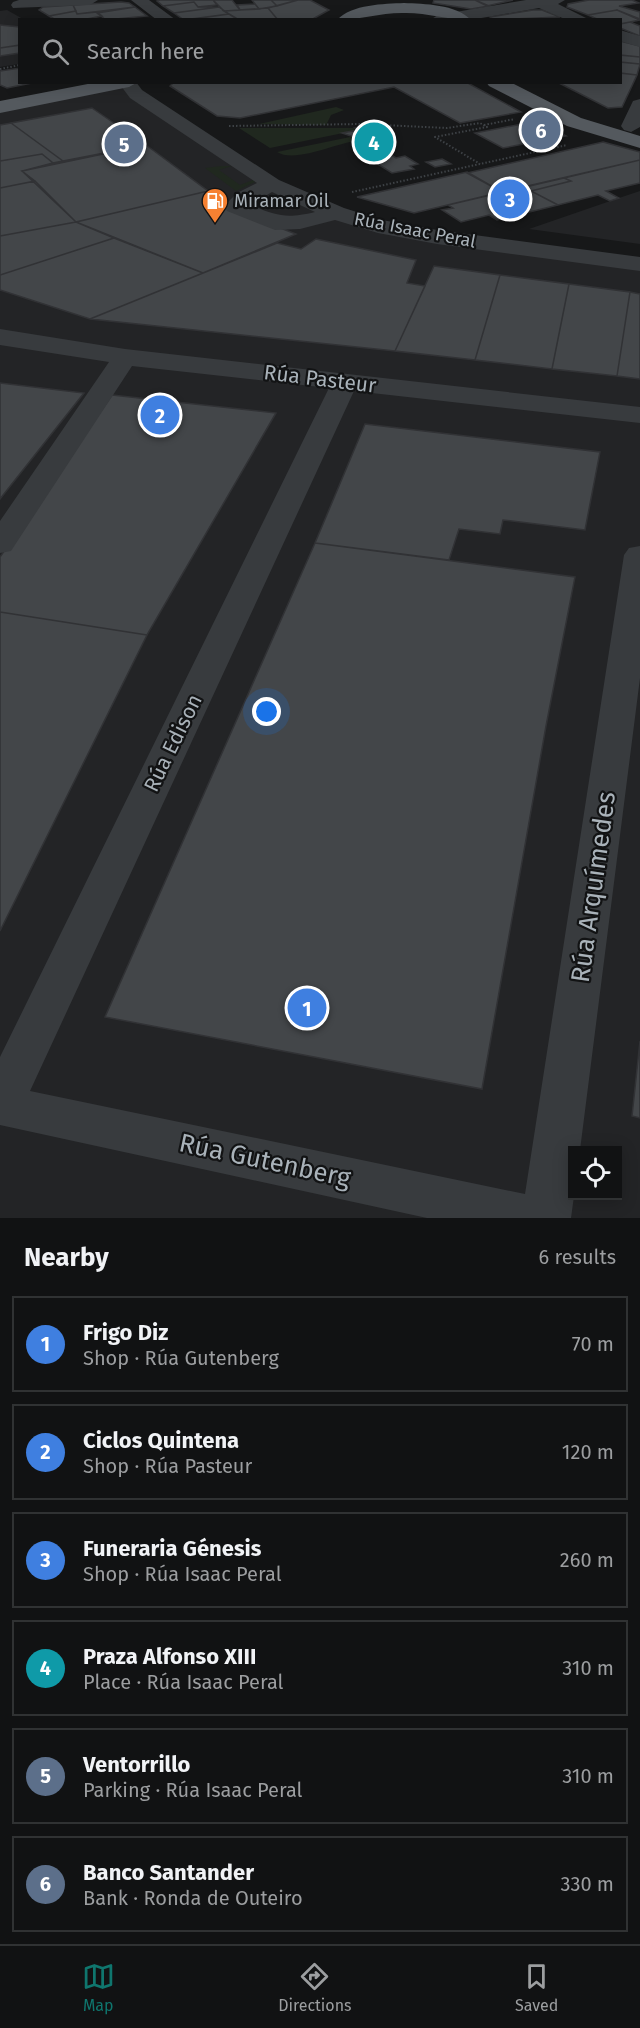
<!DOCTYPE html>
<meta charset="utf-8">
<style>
body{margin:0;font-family:"Fira Sans",sans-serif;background:#1a1b1c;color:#f1f3f6}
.controls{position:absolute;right:18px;bottom:18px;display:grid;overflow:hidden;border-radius:0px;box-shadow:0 3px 15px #0003}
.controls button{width:54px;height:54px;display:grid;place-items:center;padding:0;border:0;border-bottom:2px solid #303233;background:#111213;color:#f1f3f6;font:30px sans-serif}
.you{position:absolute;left:267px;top:712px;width:21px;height:21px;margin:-15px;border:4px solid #fff;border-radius:50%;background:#1a73e8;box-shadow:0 0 0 9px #1a73e833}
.badge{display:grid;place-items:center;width:39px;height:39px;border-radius:50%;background:#0f766e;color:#fff;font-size:20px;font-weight:700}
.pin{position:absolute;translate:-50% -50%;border:3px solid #fff;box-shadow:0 2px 6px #0006}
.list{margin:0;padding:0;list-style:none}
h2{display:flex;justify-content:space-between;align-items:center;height:78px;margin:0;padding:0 24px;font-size:26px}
h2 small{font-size:20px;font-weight:400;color:#9c9ea0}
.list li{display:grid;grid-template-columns:39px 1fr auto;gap:18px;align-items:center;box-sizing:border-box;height:96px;margin:0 12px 12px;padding:0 12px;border:2px solid #303233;border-radius:0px}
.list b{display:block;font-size:22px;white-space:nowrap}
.list p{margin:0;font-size:20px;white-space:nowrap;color:#9c9ea0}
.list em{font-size:20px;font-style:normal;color:#9c9ea0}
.icon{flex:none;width:33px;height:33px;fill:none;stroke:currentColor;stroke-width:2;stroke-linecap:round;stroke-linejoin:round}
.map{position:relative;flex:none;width:640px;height:1218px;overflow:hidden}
.search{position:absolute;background:#111213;box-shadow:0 3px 15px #0003;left:18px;right:18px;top:18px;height:66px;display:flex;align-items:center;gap:15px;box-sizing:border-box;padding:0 21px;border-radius:0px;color:#9c9ea0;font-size:22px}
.sheet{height:726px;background:#111213}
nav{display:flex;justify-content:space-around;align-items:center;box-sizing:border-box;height:84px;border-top:2px solid #303233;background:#111213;font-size:16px;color:#9c9ea0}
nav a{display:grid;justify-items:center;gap:3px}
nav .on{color:#0f766e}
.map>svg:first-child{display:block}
.built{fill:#232426;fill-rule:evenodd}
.green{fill:#20281f}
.building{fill:#434649;stroke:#313235;stroke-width:1.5}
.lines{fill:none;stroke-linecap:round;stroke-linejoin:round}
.path{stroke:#3e4246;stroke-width:2;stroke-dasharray:1.5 2;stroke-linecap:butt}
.minor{fill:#383b3e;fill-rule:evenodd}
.major{fill:#54595e;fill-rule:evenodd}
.labels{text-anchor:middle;stroke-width:4.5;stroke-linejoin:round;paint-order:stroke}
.far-poi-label{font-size:18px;fill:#a9b2b9;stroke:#121314;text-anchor:start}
.far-street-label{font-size:18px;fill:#a9b2b9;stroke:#121314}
.street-label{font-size:21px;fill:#a9b2b9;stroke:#121314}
.near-street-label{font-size:26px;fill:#a9b2b9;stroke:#121314}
</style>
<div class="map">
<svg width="640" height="1218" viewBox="0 0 640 1218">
<rect width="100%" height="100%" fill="#171819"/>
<!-- built -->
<path class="built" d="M7,10L23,19L20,20L19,64L0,67V11Z
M125,85L272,184L336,213L640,264V1218H0V110ZM572,1150H618V1196H572Z
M640,191V244L529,229L619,198Z"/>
<!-- green -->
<path class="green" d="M336,107L344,110L331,115L326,125L259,124Z
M239,128H355L358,130L270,148Z
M355,136L362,140C340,141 296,164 277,152Z
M221,166H232L219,170L240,185L253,180L255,182L236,191L205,168Z"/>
<!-- building -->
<path class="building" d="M160,0H213L217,5L198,7L194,2L163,6L157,1Z
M213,0H232L240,10L224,11Z
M252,0H271L277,6L259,9Z
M271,0H298L277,6Z
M298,0H310L329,10L311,20H278L268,8Z
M434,0H477H475L489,6L471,9L433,3Z
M475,0H513L487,6Z
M589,0H632L639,3L619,6L640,12V19L617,10L588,15L567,7L568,4Z
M121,2L129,3L135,7L77,14L73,5Z
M194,2L198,7H219L174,13L163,6Z
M255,4L259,9L240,10L237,5Z
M73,5L76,11L49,16L39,10L43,7Z
M135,7L147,16L106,20L97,13Z
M219,7L229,14L184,20L174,13Z
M268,8L278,20H239L224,11Z
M533,10H542L560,17L494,20L490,17Z
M617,10L640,20L620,24V20H599L588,15Z
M76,11L77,14L97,12L102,16L82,20H56L49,16Z
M229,14L237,19L189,20L200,18Z
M630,22L640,26V36L620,28V24Z
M0,25L20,27V45L0,48Z
M620,41L640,46V57L620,55Z
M20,45V53L0,56V48Z
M620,55L640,57V64L620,62Z
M620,62L640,64L637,75L620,73Z
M20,68V82H37L7,88L0,85V71Z
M620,73L637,75L622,107L608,108L557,82H620Z
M174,82H466L521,112L460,123L394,87L240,118L217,116L170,86Z
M92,108L146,145L63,161L11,123Z
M538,121L566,136L503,148L475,133Z
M11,123L63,161L53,163L42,154L0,161V125Z
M363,127L375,134L372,135L375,136L360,139L342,133L358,130L355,128Z
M603,142L640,152V160L502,192L467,173Z
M146,145L208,191L76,222L22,171Z
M385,151L396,158L405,156L418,164L410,166L414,169L392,173L363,155Z
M42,154L53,163L22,171L35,181L0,188V161Z
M442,159L451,164L435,167L426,162Z
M640,160V183L606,191L619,198L610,201L598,195L558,205L531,191L571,181L564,178Z
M467,172L502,192L414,213L357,197Z
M564,178L571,181L531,191L558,205L497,220L489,215L461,222L442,210L453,208L448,205Z
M35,181L76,222L0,236V188Z
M208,191L244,214L296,234L203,273L76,222Z
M76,222L114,238L0,275V236Z
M114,238L203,273L90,319L0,290V275Z
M316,239L416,260L407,283L425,286L395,351L90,319L277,243L301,249Z
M434,266L500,275L475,360L395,351Z
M500,275L569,284L552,369L475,360Z
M569,284L630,292L617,376L552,369Z
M630,292L640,294V379L617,376Z
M0,383L84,393L0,499Z
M112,395L276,413L147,635L0,612V557Z
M365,424L600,452L585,530L503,520L500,534L459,529L449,560L315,543Z
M315,543L575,577L546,726L482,1089L105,1017Z
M0,612L147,635L0,931Z
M640,1041V1118L632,1116Z"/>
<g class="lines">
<!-- path -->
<path class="path" d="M0,69L20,65
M484,125L515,119
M229,126L360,124L447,128L480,123L487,127L435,137L480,164
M352,192L567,145"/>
<!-- minor -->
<path class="minor" d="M19,0H98L90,5L13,8L11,5L13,2Z
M131,0H149L176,20H157Z
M526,0H565L558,4L590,20H567L539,8L470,20H430L438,15Z
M620,30L640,36V47L620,41Z
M118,82H136L142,90L279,180L344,208L382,220L437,230L640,257V271L437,244L378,233L335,220L300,229L275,230L227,211L224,206L237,193L257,183L130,98ZM272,192L315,212C286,219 277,216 250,205Z
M640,99V127L631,132L624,130L621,126L633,101Z
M0,329L125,349L640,407V423L354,391L30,1091L525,1194L624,555L629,548L640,546V678L580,1150H572L574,1196L571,1218H427L0,1125V1057L329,388L132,366L11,551L0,553V521L109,362L0,345Z"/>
<!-- major -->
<path class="major" d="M404,3C424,4 456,4 471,20C447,20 425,12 402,13C380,13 359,20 337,20C352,4 384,4 404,3Z
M98,82H138L129,87L0,113V101Z
M486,82H510L581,118L640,136V148L567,126L489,86Z"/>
</g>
<!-- icons -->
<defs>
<g id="fuel-pin" transform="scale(1.35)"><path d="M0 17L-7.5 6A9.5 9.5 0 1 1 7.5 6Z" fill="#f68132" stroke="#121314"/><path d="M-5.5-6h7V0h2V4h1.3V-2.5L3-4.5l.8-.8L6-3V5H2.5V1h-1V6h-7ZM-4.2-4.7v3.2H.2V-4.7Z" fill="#fff"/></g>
</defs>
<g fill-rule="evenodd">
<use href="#fuel-pin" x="215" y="201"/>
</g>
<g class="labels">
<!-- far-poi labels -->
<g class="far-poi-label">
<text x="234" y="207">Miramar Oil</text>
</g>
<!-- far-street labels -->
<g class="far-street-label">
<text transform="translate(415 230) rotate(11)" y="6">Rúa Isaac Peral</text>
</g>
<!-- street labels -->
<g class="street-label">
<text transform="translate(320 379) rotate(7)" y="7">Rúa Pasteur</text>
<text transform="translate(173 743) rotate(-64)" y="7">Rúa Edison</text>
</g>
<!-- near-street labels -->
<g class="near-street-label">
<text transform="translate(593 887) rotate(-82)" y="9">Rúa Arquímedes</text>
<text transform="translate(265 1160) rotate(12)" y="9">Rúa Gutenberg</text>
</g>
</g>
</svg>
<div class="controls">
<button><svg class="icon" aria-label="locate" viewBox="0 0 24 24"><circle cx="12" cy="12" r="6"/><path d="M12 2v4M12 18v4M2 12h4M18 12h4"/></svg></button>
</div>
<div class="you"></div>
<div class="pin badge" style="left:307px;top:1008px;background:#3f7fe0">1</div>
<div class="pin badge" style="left:160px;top:415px;background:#3f7fe0">2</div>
<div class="pin badge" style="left:510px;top:199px;background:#3f7fe0">3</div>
<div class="pin badge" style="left:374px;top:142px;background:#0f9aa8">4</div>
<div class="pin badge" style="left:124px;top:144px;background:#5c6f8a">5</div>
<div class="pin badge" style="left:541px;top:130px;background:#5c6f8a">6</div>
<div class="search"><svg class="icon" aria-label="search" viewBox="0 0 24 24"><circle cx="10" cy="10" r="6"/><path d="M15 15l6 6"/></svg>Search here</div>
</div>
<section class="sheet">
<h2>Nearby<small>6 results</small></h2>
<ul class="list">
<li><span class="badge" style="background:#3f7fe0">1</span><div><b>Frigo Diz</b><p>Shop · Rúa Gutenberg</p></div><em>70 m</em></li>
<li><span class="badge" style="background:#3f7fe0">2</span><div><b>Ciclos Quintena</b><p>Shop · Rúa Pasteur</p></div><em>120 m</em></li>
<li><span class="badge" style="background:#3f7fe0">3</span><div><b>Funeraria Génesis</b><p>Shop · Rúa Isaac Peral</p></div><em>260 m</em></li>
<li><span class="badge" style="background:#0f9aa8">4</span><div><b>Praza Alfonso XIII</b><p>Place · Rúa Isaac Peral</p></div><em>310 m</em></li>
<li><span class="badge" style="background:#5c6f8a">5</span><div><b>Ventorrillo</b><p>Parking · Rúa Isaac Peral</p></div><em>310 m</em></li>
<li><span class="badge" style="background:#5c6f8a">6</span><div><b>Banco Santander</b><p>Bank · Ronda de Outeiro</p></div><em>330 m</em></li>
</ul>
</section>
<nav>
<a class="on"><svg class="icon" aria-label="map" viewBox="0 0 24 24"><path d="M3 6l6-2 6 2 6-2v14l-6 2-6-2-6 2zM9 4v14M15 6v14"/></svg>Map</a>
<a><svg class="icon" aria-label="directions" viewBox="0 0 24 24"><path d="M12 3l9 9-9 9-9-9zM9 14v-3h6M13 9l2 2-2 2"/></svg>Directions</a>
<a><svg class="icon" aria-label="saved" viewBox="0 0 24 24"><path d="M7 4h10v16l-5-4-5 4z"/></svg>Saved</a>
</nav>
